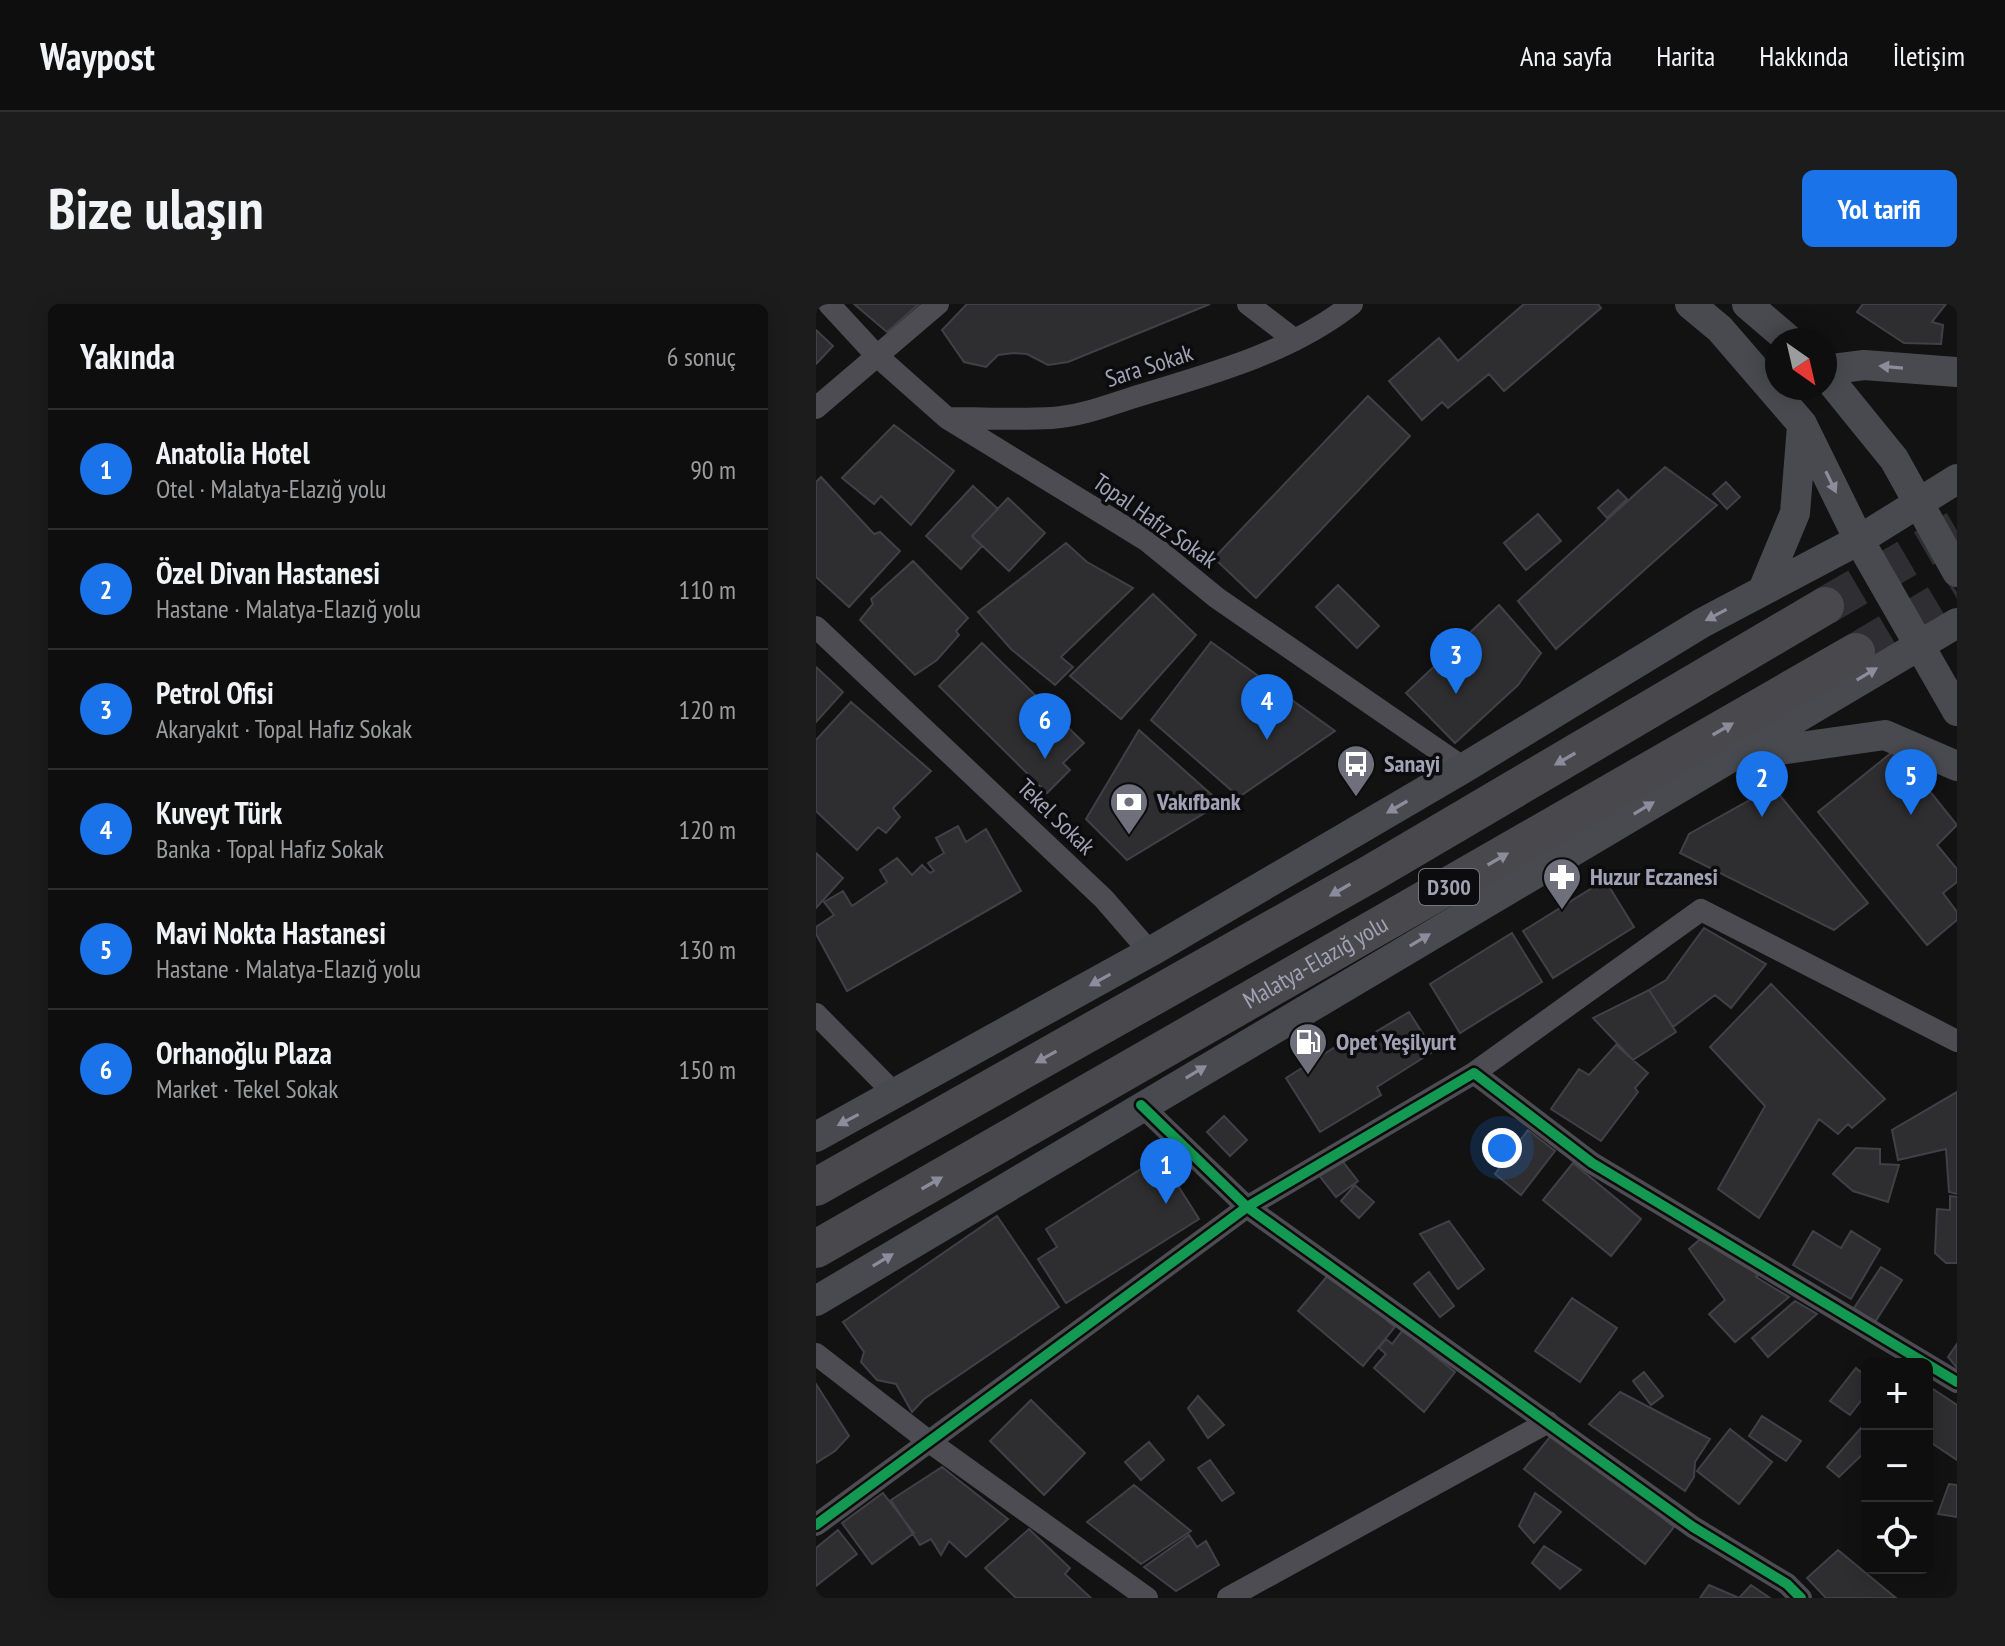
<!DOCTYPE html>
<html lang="tr">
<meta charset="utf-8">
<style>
body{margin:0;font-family:"PT Sans Narrow",sans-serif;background:#1c1c1c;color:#f1f3f6}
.controls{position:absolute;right:24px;bottom:24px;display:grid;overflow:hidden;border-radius:12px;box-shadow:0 4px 20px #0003}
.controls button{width:72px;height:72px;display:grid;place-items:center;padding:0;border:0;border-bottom:2px solid #2e2e2e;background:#0e0e0e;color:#f1f3f6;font:40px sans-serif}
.compass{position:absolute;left:949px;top:24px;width:72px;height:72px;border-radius:50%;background:#0e0e0e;box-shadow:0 4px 20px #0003;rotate:146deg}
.you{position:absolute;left:686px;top:844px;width:28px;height:28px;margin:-20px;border:6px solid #fff;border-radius:50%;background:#1a73e8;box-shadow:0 0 0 12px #1a73e833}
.badge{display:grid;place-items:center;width:52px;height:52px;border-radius:50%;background:#1a73e8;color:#fff;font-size:26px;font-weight:700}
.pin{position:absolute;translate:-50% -66px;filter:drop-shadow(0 2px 4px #0008)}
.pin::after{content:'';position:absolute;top:42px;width:28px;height:24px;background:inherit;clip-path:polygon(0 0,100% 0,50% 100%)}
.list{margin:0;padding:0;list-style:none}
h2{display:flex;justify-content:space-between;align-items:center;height:104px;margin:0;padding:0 32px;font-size:34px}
h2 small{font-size:26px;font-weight:400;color:#9b9c9e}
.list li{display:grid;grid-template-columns:52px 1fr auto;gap:24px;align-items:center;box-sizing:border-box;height:120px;padding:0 32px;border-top:2px solid #2e2e2e}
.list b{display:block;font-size:30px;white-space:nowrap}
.list p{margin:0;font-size:26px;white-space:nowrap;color:#9b9c9e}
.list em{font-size:26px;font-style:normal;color:#9b9c9e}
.icon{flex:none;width:44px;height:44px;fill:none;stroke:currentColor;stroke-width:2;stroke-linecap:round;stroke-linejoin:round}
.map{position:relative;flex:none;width:1141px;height:1294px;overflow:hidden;border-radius:12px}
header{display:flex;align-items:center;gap:48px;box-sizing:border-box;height:112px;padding:0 40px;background:#0e0e0e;border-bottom:2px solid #2e2e2e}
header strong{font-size:38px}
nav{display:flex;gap:44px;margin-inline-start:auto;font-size:28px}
.intro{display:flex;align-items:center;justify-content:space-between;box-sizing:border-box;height:192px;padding:0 48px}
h1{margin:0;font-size:56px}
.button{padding:20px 36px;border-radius:12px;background:#1a73e8;color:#fff;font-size:28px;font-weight:700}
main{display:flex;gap:48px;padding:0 48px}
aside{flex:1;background:#0e0e0e;border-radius:12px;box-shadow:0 4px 20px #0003}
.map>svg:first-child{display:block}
.building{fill:#2e2e30;stroke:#414046;stroke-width:2}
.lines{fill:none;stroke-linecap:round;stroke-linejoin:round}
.highway-tunnel{stroke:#2f2f33;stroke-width:38;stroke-dasharray:38 19;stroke-linecap:butt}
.street{stroke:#4c4c52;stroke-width:22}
.secondary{stroke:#494a4f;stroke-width:30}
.highway{stroke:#48484d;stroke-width:38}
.cycleway-casing{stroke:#0c0c0e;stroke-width:15}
.cycleway{stroke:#139951;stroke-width:10}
.oneway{fill:#8b8c9c}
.oneway2{fill:#8b8c9b}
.labels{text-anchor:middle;stroke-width:7;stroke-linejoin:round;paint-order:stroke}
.shield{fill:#0c0c0e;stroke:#747583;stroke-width:2}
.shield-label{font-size:22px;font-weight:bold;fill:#a1a2b5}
.street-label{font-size:24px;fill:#a1a2b5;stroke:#0c0c0e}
.poi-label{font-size:24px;font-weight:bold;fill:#a1a2b5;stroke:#0c0c0e;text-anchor:start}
</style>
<header>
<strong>Waypost</strong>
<nav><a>Ana sayfa</a><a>Harita</a><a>Hakkında</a><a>İletişim</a></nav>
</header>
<div class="intro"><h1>Bize ulaşın</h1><a class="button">Yol tarifi</a></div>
<main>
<aside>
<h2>Yakında<small>6 sonuç</small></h2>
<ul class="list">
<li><span class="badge">1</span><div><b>Anatolia Hotel</b><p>Otel · Malatya-Elazığ yolu</p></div><em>90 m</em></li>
<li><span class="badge">2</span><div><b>Özel Divan Hastanesi</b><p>Hastane · Malatya-Elazığ yolu</p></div><em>110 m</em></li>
<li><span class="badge">3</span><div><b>Petrol Ofisi</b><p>Akaryakıt · Topal Hafız Sokak</p></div><em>120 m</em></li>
<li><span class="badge">4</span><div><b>Kuveyt Türk</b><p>Banka · Topal Hafız Sokak</p></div><em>120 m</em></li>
<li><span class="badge">5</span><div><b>Mavi Nokta Hastanesi</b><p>Hastane · Malatya-Elazığ yolu</p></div><em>130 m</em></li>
<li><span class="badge">6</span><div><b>Orhanoğlu Plaza</b><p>Market · Tekel Sokak</p></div><em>150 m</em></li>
</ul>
</aside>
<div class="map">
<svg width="1141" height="1294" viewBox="0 0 1141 1294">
<rect width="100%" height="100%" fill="#121212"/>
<!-- building -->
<path class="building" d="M38,0H103L71,28Z
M151,0H394L252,58L232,61L211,50L198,49L182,51L170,63L148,58L126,26Z
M708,0H782L785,4L688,87L673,70L632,104L626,98L606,116L573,77L623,34L642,57Z
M1047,0H1130L1116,18L1127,21L1125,40L1088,39L1041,8Z
M0,26L17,42L0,60Z
M552,92L594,132L440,294L398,254Z
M78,121L138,167L95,221L65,192L58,200L26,174Z
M849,163L901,201L740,345L702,297Z
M5,173L58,230L64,228L84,247L33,303L0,273V178Z
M910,178L924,193L911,205L897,190Z
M157,182L182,205L156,232L166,242L145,265L110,232Z
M802,186L811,195L791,214L782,204Z
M192,194L229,229L193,267L156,232Z
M722,210L745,237L710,266L688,239Z
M250,239L271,258L317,284L245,353L257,363L239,381L195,345L162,308Z
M97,257L152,314L140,327L143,331L121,356L99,371L44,316L57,300L55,295Z
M522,281L563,322L541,344L500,303Z
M337,290L380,331L305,415L254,372Z
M683,301L725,349L702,381L639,439L590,389Z
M395,338L519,427L423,493L335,416Z
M166,339L268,439L247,459L254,466L231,489L123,382Z
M0,363L27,388L0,418Z
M35,398L115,467L77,504L84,513L70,529L62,523L41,546L0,507V436Z
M323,426L405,499L311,556L270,515Z
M1080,445L1141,521L1121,541L1141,565V578L1127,589L1141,608V616L1111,641L1002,508Z
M957,483L1052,599L1018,626L864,549L873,530Z
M142,522L150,538L170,525L205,587L31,687L0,630V623L18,611L8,598L27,587L36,602L71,578L64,566L81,554L96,571L106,561L114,569L118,567L112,559L128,549L120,534Z
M0,549L27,574L0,604Z
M789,576L818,623L737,674L707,627Z
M888,624L950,660L915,704L899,691L857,723L833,686L850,676Z
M696,629L726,678L644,729L614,680Z
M955,680L1069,795L1036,824L1032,820L1022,830L1003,815L943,914L902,885L949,802L894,743Z
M833,686L860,728L817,756L777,714Z
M593,708L618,747L561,783L565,791L504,828L470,774L532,735L536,742Z
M800,741L832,769L819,784L822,788L785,837L735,805L763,765L773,771Z
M1141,788V890L1133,888L1130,845L1082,856L1076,826Z
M408,812L431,836L414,852L391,828Z
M712,826L739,847L705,891L679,870Z
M1040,844L1064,845V860L1083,861L1072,898L1037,887L1017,870Z
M344,853L383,915L250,999L222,955L241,943L230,925Z
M524,854L542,877L520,893L502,870Z
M757,859L825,915L795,952L727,896Z
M539,881L558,898L543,914L525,897Z
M1134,892L1141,893V959H1130L1119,949L1121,905L1134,906Z
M181,912L243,1003L108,1095L96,1108L80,1080L61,1076L45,1058L48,1048L27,1018Z
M633,917L668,965L642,985L604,930Z
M997,927L1025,944L1035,927L1064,945L1035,995L977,961Z
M890,930L951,964L940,973L973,993L919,1038L893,1010L909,996L873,945Z
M1065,963L1086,976L1059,1018L1038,1004Z
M613,968L638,1002L624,1013L598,980Z
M514,969L579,1023L547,1062L482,1007Z
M756,994L801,1024L764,1078L719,1047Z
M979,997L1001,1010L952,1053L936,1034Z
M587,1026L639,1068L608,1108L558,1064L570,1050L563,1044L570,1035L576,1040Z
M1141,1040V1064L1132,1053Z
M1040,1064L1051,1073V1089L1034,1111L1014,1097Z
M828,1068L847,1092L835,1101L817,1077Z
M0,1080L33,1132L19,1147L0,1159Z
M1114,1083L1141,1101V1156L1111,1136Z
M804,1088L894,1135L879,1158L878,1173L869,1187L773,1120Z
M382,1092L408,1121L392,1134L372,1104Z
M215,1096L269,1149L228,1191L174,1137Z
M946,1112L985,1137L970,1157L933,1132Z
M1051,1117V1146L1023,1173L1011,1163Z
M914,1125L956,1158L923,1200L881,1167Z
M738,1128L858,1223L829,1260L708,1165Z
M333,1138L348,1156L325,1176L309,1158Z
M394,1156L418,1189L406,1197L382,1164Z
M126,1163L192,1215L150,1253L133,1237L125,1251L115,1235L104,1241L75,1196Z
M1133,1180L1141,1181V1213L1122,1210Z
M318,1181L375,1227L325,1260L271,1218Z
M67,1189L98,1229L56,1260L26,1219Z
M719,1189L745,1208L718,1239L703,1222Z
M213,1225L254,1264L249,1270L275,1294H200L169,1264Z
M22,1226L41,1250L0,1282V1244Z
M373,1231L381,1243L390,1237L403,1261L360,1287L328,1263Z
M728,1242L765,1266L744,1285L716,1259Z
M1022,1246L1080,1294H1010L991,1274Z
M893,1281L923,1294L935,1281L954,1294H884Z"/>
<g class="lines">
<!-- highway-tunnel -->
<path class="highway-tunnel" d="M1009,302L1141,225
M1040,348L1141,288"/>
<!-- street -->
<path class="street" d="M13,0L60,51L131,114L330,236L401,294L648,464
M432,0L479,36
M0,104L122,0
M133,114C167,114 202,116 236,114C267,112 295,100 325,91C398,69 475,48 536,0
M0,323L288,595L334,648
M0,710L79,790
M658,769L885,606L1141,737
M325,801L431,903L877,1223L971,1280L985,1294
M0,1050L111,1136L331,1294
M0,1221L431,903L658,769L776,859L1141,1078
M412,1294L732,1118"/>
<!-- secondary -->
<path class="secondary" d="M874,0L904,25L986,120L1043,236L1141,407
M931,0L973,36
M1009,66L1048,61L1141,68
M1009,70L1078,155L1141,268
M947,286L979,209L986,122
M928,451L1069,431L1141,462
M0,833L334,648L648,464L886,319L1043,236L1141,175
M0,997L1141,319"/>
<!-- highway -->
<g class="highway">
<path d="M0,883L554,570L1009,302"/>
<path id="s1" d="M0,945L1040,348"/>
</g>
<!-- cycleway casing -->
<g class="cycleway-casing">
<path id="cycleway" d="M325,801L431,903L877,1223L971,1280L985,1294
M0,1221L431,903L658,769L776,859L1141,1078"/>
</g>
<!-- cycleway -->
<use href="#cycleway" class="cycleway"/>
</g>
<!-- one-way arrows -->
<defs><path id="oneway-solid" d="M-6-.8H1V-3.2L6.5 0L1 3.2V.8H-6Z" transform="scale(2)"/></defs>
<g class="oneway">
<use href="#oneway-solid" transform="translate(1075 63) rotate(-175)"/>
<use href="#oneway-solid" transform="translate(1015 178) rotate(64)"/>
<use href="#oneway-solid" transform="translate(900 311) rotate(152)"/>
<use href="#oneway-solid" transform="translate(1051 370) rotate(-31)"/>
<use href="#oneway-solid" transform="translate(581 503) rotate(150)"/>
<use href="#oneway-solid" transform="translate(828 504) rotate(-31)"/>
<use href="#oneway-solid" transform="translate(604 636) rotate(-31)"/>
<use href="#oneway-solid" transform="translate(284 676) rotate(151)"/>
<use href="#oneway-solid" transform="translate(380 768) rotate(-31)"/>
<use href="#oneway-solid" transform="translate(32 816) rotate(152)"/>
<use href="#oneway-solid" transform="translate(67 956) rotate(-31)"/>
</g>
<g class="oneway2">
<use href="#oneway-solid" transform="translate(907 425) rotate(-30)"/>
<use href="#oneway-solid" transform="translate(749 455) rotate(150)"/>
<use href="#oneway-solid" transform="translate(682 555) rotate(-30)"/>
<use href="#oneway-solid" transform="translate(524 586) rotate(150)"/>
<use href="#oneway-solid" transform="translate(230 753) rotate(151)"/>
<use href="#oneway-solid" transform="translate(116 879) rotate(-30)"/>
</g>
<!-- icons -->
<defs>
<g id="bus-pin" transform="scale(2)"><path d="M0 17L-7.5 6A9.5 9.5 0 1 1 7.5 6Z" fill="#6f707c" stroke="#0c0c0e"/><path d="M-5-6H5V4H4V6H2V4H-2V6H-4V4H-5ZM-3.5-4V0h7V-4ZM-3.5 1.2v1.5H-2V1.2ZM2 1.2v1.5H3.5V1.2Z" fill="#fff"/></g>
<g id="bank-pin" transform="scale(2)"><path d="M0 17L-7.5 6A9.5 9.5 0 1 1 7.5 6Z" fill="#6f707c" stroke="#0c0c0e"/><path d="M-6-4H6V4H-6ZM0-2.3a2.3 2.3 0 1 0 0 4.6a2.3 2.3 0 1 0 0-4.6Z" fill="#fff"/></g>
<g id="pharmacy-pin" transform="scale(2)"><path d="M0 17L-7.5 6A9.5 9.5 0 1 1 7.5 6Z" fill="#6f707c" stroke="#0c0c0e"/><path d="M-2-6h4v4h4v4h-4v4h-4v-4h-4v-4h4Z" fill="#fff"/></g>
<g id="fuel-pin" transform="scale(2)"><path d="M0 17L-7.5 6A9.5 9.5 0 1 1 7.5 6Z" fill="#6f707c" stroke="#0c0c0e"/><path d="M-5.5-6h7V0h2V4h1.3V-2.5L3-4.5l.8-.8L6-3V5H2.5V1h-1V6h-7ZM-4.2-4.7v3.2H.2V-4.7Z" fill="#fff"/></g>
</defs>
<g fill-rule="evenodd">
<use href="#bus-pin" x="540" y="460"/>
<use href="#bank-pin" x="313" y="498"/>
<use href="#pharmacy-pin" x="746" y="573"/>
<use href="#fuel-pin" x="492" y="738"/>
</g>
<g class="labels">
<!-- shield labels -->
<rect class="shield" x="603" y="565" width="60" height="36" rx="6"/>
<g class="shield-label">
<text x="633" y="591">D300</text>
</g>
<!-- street labels -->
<g class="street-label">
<text transform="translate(333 62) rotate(-18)" y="8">Sara Sokak</text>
<text transform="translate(339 217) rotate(35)" y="8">Topal Hafız Sokak</text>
<text transform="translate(240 513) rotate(44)" y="8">Tekel Sokak</text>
<text dy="8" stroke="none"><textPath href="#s1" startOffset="576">Malatya-Elazığ yolu</textPath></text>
</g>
<!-- poi labels -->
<g class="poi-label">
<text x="568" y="468">Sanayi</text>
<text x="341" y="506">Vakıfbank</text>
<text x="774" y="581">Huzur Eczanesi</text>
<text x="520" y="746">Opet Yeşilyurt</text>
</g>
</g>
</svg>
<div class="controls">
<button>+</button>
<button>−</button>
<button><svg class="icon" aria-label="locate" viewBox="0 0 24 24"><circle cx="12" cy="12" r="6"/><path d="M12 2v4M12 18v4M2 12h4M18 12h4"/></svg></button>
</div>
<svg class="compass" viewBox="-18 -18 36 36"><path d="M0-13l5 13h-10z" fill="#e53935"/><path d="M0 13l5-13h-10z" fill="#9b9c9e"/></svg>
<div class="you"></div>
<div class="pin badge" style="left:350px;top:900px">1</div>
<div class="pin badge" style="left:946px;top:513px">2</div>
<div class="pin badge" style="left:640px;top:390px">3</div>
<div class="pin badge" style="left:451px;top:436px">4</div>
<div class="pin badge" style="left:1095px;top:511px">5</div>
<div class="pin badge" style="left:229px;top:455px">6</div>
</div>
</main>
